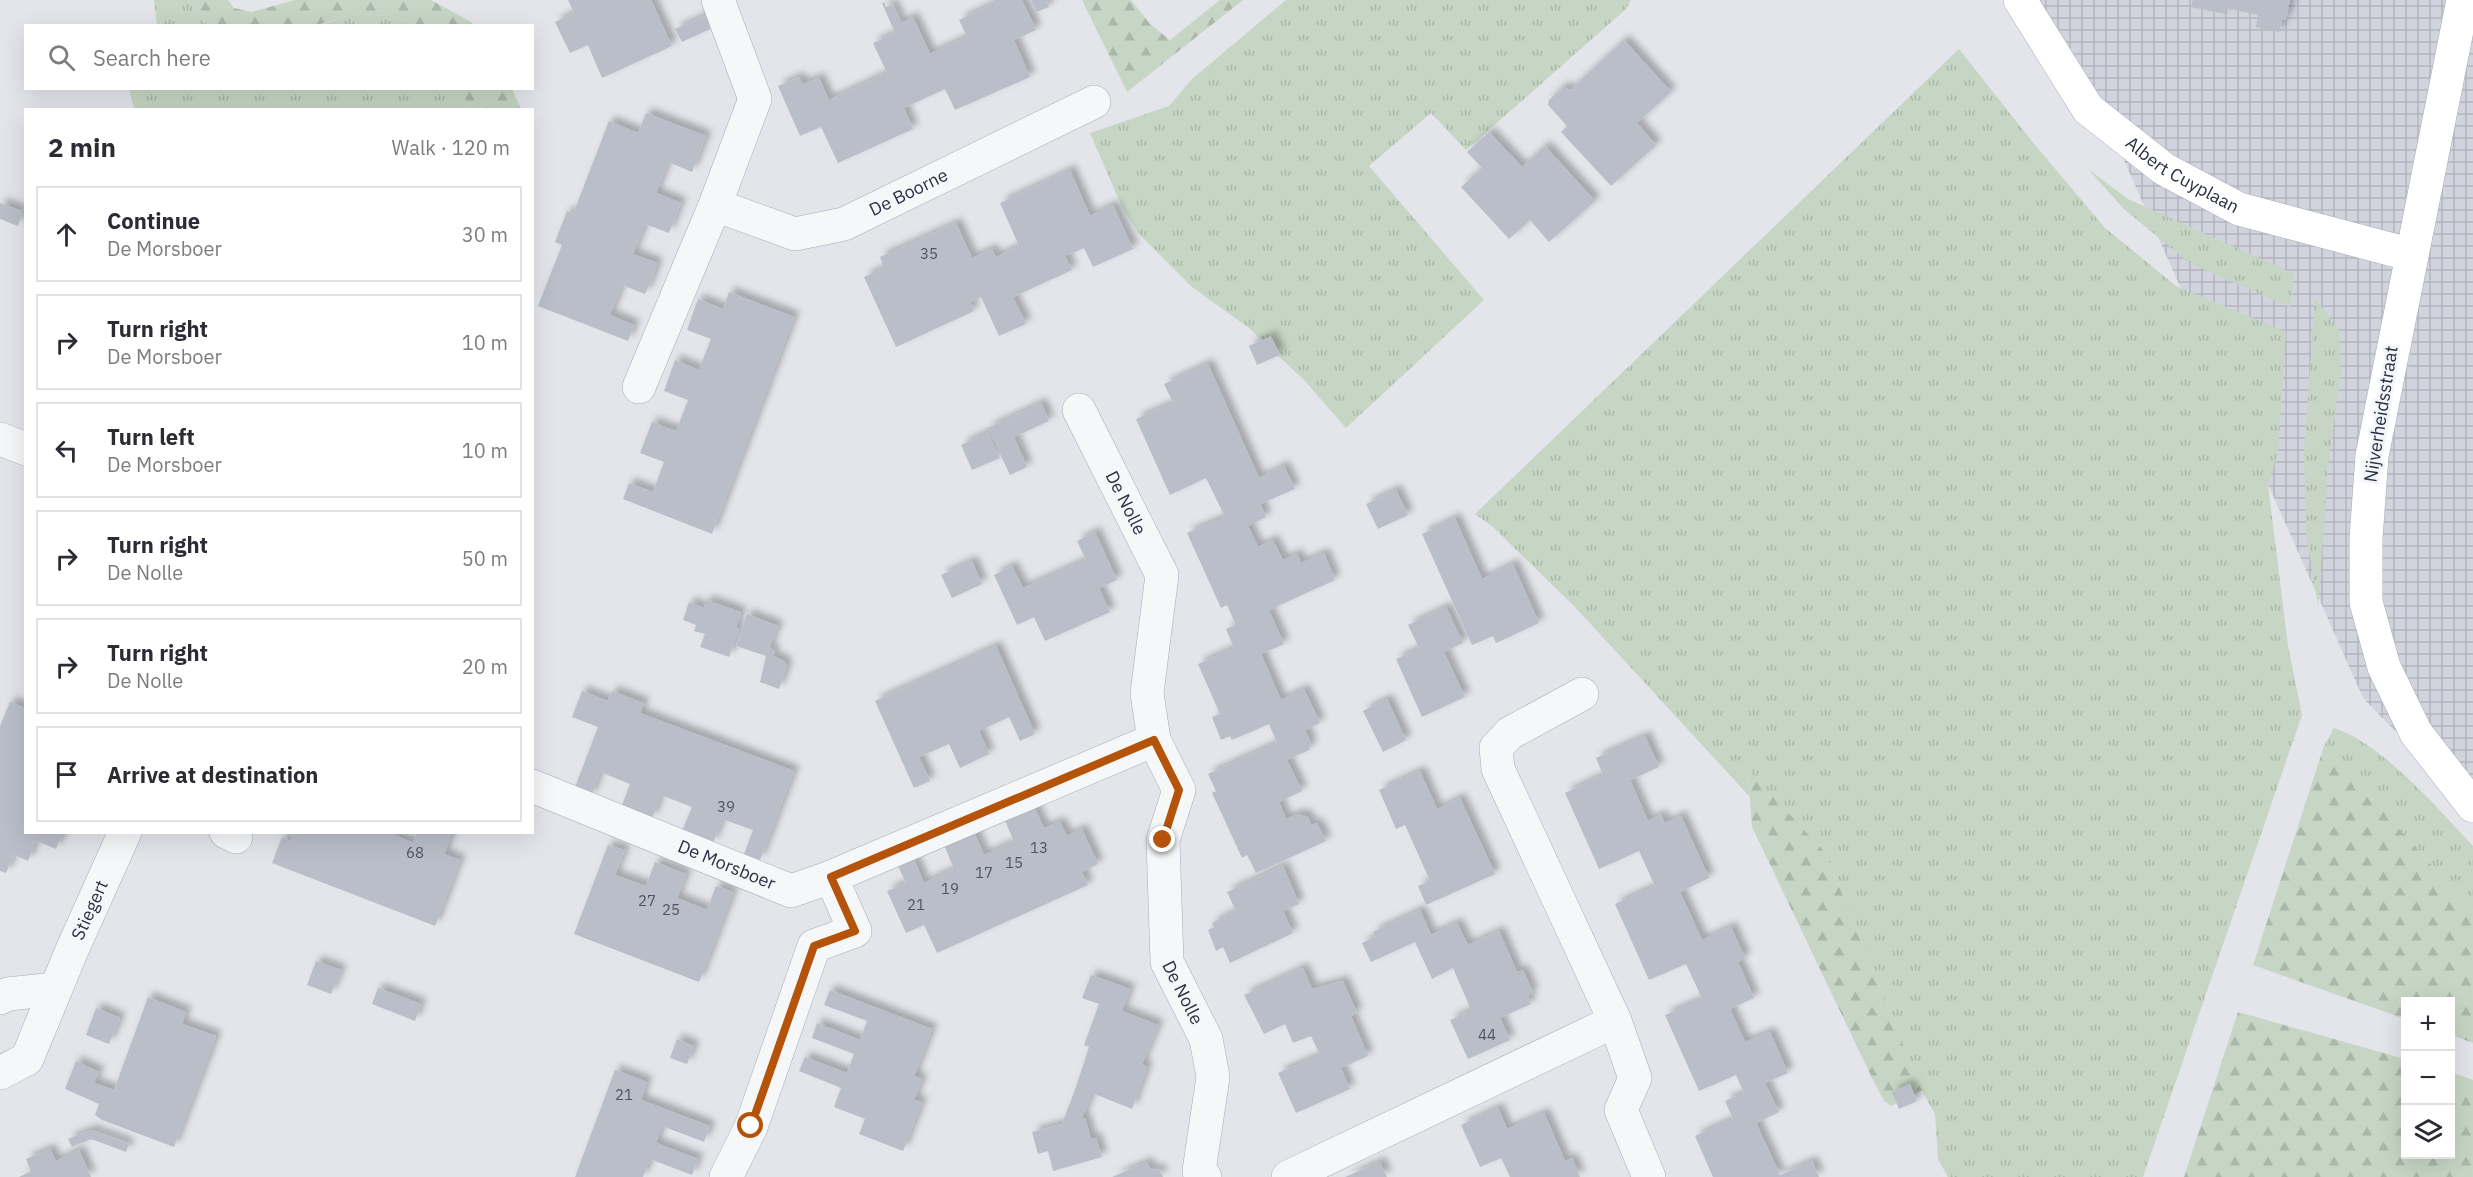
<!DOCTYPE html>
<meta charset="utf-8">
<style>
body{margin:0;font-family:"IBM Plex Sans",sans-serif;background:#f2f2f3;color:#2b2b33}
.controls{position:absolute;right:18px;bottom:18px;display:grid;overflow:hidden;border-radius:0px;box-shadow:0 6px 24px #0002}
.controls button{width:54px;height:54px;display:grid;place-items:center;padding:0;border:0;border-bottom:2px solid #e1e1e2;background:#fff;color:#2b2b33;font:30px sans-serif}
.stop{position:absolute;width:18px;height:18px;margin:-14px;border:4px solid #b45309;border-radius:50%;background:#fff}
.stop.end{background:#b45309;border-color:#fff;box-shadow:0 2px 6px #0008}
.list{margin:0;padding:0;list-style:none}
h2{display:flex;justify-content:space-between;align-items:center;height:78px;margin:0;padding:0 24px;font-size:26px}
h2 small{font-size:20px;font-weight:400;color:#7c7c81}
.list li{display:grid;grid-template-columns:39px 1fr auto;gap:18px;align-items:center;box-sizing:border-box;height:96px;margin:0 12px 12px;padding:0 12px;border:2px solid #e1e1e2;border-radius:0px}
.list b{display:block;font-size:22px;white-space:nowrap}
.list p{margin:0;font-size:20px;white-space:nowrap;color:#7c7c81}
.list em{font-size:20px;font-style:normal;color:#7c7c81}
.icon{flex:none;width:33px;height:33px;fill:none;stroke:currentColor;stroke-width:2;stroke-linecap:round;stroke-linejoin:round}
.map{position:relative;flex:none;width:2473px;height:1177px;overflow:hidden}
.search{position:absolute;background:#fff;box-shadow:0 6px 24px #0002;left:24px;top:24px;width:510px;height:66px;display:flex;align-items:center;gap:15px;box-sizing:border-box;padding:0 21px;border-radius:0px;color:#7c7c81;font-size:22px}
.panel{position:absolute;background:#fff;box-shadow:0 6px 24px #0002;left:24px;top:108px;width:510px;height:726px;border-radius:0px}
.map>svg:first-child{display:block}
.industrial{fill:url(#industrial-grid)}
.grass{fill:url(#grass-tufts)}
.forest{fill:url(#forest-firs)}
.building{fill:#babec9;filter:url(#shadow)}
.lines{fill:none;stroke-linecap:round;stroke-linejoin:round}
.street-casing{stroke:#a8abb6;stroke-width:34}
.secondary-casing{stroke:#a8abb6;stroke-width:34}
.street{stroke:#f6f7f9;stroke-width:33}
.secondary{stroke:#fff;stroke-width:33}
.route{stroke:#b45309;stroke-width:8}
.labels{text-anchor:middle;stroke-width:6;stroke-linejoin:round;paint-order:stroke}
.number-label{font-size:15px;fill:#4e5465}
.street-label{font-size:18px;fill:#2a3044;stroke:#f3f5f8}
</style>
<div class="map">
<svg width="2473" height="1177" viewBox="0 0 2473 1177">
<defs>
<pattern id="industrial-grid" width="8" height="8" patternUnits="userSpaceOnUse" patternTransform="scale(1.5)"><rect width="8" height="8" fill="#d1d4dd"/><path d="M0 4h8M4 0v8" fill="none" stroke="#b4b6bf"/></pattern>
<pattern id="grass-tufts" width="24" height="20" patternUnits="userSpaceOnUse" patternTransform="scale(1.5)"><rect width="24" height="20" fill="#c6d5c4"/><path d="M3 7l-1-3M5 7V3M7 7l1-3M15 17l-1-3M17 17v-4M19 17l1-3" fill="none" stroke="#aab7aa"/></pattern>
<pattern id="forest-firs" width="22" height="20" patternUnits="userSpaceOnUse" patternTransform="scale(1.5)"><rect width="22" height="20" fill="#c6d5c4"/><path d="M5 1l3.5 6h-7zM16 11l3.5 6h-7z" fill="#aab7aa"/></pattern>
<filter id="shadow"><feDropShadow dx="5.5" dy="-5.5" stdDeviation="3" flood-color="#0004"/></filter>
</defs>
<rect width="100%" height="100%" fill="#e3e5eb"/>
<!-- industrial -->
<path class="industrial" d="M2038,0H2473V811L2363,698L2102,111Z"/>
<!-- grass -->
<path class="grass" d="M154,0H189L207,25H157Z
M1286,0H1631L1626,9L1466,150L1431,113L1369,166L1484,300L1346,428L1305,381L1249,328L1192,287L1139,234L1122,207L1090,133L1169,106L1192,79Z
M352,14L391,16L415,25L318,26Z
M1959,49L2031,140L2105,228L2176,286L2286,332L2278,452L2268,485L2288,646L2302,715L2143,1177H1948L1938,1159L1935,1114L1922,1091L1825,852L1748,771L1750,797L1575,607L1493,527L1475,514Z
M129,88L462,89L469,109H134Z
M2088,169L2128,199L2294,274L2290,307L2189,263L2124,209Z
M2315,298L2339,330L2341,373L2329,457L2318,606L2306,533L2304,452Z
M2334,728C2383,744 2438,809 2473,846V911L2324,746Z"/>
<!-- forest -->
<path class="forest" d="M189,0H228L234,8L251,12L295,0H431L471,22L474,25H415L391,16L353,14L318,25H207Z
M1082,0H1131L1150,24L1170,40L1220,0H1243L1127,92Z
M462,89H512L521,109H469Z
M2324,746L2473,911V1043L2451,1035L2450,1002H2406L2405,1019L2253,965Z
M1748,770L1825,852L1922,1091L1891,1106L1884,1101L1873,1080L1752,827Z
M2238,1012L2405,1059L2406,1154H2450L2451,1072L2473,1080V1177H2184Z"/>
<!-- building -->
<path class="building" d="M568,0H651L672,46L602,78L588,45L570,53L555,22L574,13Z
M993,0H1022L1036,30L1014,40L1030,77L955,110L945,89L904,108L913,129L838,163L821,127L800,136L778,86L799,77L803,84L819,78L829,100L887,73L873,43L895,33L882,3L884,2L886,7L892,4L901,23L913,17L930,54L967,37L959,20L995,3Z
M1031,0H1046L1049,7L1036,12Z
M2193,0H2290L2286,20H2282L2279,32L2256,27L2258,15L2226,8L2225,14L2191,7Z
M705,16L710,29L682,42L675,29Z
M1624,40L1671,92L1637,123L1656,145L1611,186L1561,132L1567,126L1548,105L1549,100L1563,87L1570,90Z
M646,113L706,136L692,172L668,162L656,193L681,203L669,233L645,224L633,254L657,263L652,279L645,294L622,285L610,315L634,325L628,341L538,306L562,245L555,242L567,211L573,214L609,121L638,133Z
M1489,132L1522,167L1545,146L1595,201L1549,242L1530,220L1509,239L1461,187L1482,168L1467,152Z
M1070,170L1090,216L1113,205L1133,249L1093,267L1084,248L1065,256L1072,270L1013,297L1026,324L999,336L981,297L970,302L974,311L896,347L864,277L884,268L880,257L956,223L972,258L992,249L996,257L1019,246L1000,203Z
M0,203L22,211L18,226L0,219Z
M729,292L794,317L712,534L623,499L629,483L653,492L664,462L640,453L652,422L676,431L688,400L664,391L675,360L699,370L705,354L711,339L687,330L698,299L723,309Z
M1271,336L1280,355L1257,365L1249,346Z
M1208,364L1259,478L1284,466L1295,489L1260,504L1266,517L1248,526L1258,547L1273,540L1283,560L1297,554L1301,563L1324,553L1335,580L1269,610L1284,644L1261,654L1281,700L1304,689L1320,723L1305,730L1311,743L1309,750L1287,760L1302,791L1279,802L1286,819L1299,814L1308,817L1311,825L1317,823L1326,841L1256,873L1247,855L1242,858L1212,793L1216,791L1208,774L1277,743L1269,724L1232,740L1230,736L1221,740L1212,717L1220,714L1198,664L1234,648L1226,629L1236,625L1227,605L1221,608L1187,533L1225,517L1206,478L1170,495L1136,419L1173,403L1164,384Z
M1041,403L1049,421L1014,437L1027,467L1010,475L988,428Z
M988,432L1000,458L972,470L961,445Z
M1396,490L1408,515L1378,529L1366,504Z
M1455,518L1482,579L1513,564L1539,623L1496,643L1493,636L1472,645L1422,534Z
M1095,532L1117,580L1099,588L1110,612L1045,641L1034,617L1017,625L994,575L1012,566L1023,588L1086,560L1077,541Z
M972,561L982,584L952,598L941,575Z
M706,600L741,612L736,628L739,629L729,657L700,647L705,634L694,631L696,625L683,620L689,602L704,608Z
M1446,607L1463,643L1444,652L1465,697L1422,717L1396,659L1419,648L1408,625Z
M747,614L778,626L769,648L775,651L772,656L784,661L787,666L779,689L760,682L766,656L736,646Z
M996,646L1035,734L1020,741L1009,717L979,731L989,754L960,768L949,744L919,757L930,781L914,788L875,701Z
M582,691L608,701L612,691L644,703L640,713L794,771L760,860L744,854L753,830L722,819L713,843L682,831L692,807L661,795L652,819L621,808L630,784L600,772L591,797L574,790L598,727L572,717Z
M1387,699L1406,740L1383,752L1363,711Z
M10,702L26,708V832H63L56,849L36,841L28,861L14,855L6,873L0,871V726Z
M1645,736L1659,767L1630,780L1648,821L1661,815L1665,823L1681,816L1709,878L1680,892L1702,940L1731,927L1745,958L1738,962L1754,998L1730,1009L1745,1042L1770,1032L1788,1073L1765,1083L1779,1112L1756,1123L1780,1175L1812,1161L1819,1177H1713L1695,1136L1733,1119L1725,1101L1744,1093L1736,1075L1699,1091L1665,1015L1702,999L1694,981L1686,964L1649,980L1615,904L1655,886L1639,851L1599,869L1565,793L1603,775L1596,758Z
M1420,771L1437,809L1460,798L1495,874L1426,905L1418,886L1430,881L1405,825L1396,829L1379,790Z
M1033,805L1044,828L1060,822L1067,836L1082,829L1098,864L1082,872L1088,885L937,953L924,925L906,933L887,891L906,883L898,866L914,859L924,883L954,869L944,845L974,832L984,855L1014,842L1004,818Z
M293,832H388L413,843L417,832H452L444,854L460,860L435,926L272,863L282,837L290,841Z
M608,845L625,850L615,875L646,886L655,862L686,874L677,898L707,910L716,886L733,892L699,982L574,934Z
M1283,866L1299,904L1283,911L1293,933L1230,963L1223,947L1216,951L1208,930L1214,927L1212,923L1236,911L1227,892Z
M1420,910L1431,935L1457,923L1468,945L1499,931L1517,972L1523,970L1533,993L1528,995L1531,1004L1500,1018L1510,1040L1468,1059L1450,1020L1471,1010L1453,968L1432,979L1415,942L1371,962L1362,943L1375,937L1373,932Z
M316,961L341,970L331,994L307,985Z
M1303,968L1312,989L1343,981L1357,1013L1351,1016L1368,1056L1341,1068L1350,1089L1296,1113L1278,1073L1320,1055L1311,1036L1293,1043L1285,1024L1264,1034L1244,995Z
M1091,975L1130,989L1122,1011L1158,1025L1142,1064L1147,1067L1132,1109L1092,1093L1082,1118H1085L1091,1139L1096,1138L1102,1157L1053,1171L1048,1151L1038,1154L1032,1132L1062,1124L1076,1087L1089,1047L1084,1045L1099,1004L1082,998Z
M378,988L421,1004L415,1021L372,1004Z
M830,990L932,1029L914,1076L922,1079L914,1100L922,1102L903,1151L859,1134L865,1119L834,1107L841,1088L799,1071L805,1057L847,1073L854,1054L812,1038L817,1023L860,1040L867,1021L824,1005Z
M148,997L186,1012L182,1024L216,1036L174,1147L102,1120L95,1115L99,1104L65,1089L76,1061L99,1072L94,1083L114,1090Z
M96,1008L120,1018L109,1044L86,1035Z
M677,1039L694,1046L687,1064L670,1058Z
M615,1070L647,1082L641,1100L710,1126L704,1142L662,1126L656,1143L698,1159L692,1175L650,1159L643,1177H575Z
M1910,1084L1917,1101L1899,1109L1892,1092Z
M1498,1108L1507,1129L1544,1113L1565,1161L1572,1158L1580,1177H1510L1501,1158L1480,1167L1461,1125Z
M91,1130L129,1144L126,1152L91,1139L72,1147L68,1139Z
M50,1149L56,1161L79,1150L91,1177H19L31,1171L26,1159Z
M1147,1162L1150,1169L1160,1170L1163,1177H1112Z
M1380,1162L1387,1177H1345Z"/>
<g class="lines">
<!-- street casing -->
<g class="street-casing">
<g id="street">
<path id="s1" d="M718,0L755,99L715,205L795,234L844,224L1094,102"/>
<path d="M639,387L715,205"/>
<path id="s2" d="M1079,410L1162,575L1147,693L1154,740L1179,790L1163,840L1167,962L1206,1039L1213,1077L1199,1171L1205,1177"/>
<path d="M0,439L26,449"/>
<path d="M1582,694L1510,733L1496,748L1498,769L1615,1021L1635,1078L1621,1110L1649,1177"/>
<path id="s3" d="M532,786L791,891L831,877L855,931L814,946L751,1127L726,1177"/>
<path d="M226,832L236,837"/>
<path d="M831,877L1154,740"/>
<path d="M0,998L8,994L55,989"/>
<path id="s4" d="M0,1073L27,1059L72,950L125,832"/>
<path d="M1288,1177L1615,1021"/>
</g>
</g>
<!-- secondary casing -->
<g class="secondary-casing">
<g id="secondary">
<path id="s5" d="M2020,0L2088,109L2164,169L2239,209L2412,255"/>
<path d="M2463,0L2372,456L2366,538V602L2384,667L2416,733L2473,806"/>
</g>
</g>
<!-- street -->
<use href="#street" class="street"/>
<!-- secondary -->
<use href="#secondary" class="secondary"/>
</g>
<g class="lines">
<!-- route -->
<path class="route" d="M751,1126L814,946L855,931L831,877L1154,740L1179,790L1163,840"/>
</g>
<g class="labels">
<!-- number labels -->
<g class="number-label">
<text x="929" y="259">35</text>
<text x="726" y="812">39</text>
<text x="1039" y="853">13</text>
<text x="415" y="858">68</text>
<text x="1014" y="868">15</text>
<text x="984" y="878">17</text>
<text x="950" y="894">19</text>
<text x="647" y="906">27</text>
<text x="916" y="910">21</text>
<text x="671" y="915">25</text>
<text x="1487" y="1040">44</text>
<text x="624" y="1100">21</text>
</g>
<!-- street labels -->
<g class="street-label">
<text dy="6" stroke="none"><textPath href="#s5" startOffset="244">Albert Cuyplaan</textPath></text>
<text dy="6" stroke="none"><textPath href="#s1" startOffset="426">De Boorne</textPath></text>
<text transform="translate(2381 414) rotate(-81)" y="6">Nijverheidsstraat</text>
<text dy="6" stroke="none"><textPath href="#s2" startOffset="104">De Nolle</textPath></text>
<text dy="6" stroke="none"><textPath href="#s3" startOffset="210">De Morsboer</textPath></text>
<text dy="6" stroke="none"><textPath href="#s4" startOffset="192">Stiegert</textPath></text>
<text dy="6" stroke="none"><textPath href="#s2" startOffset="616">De Nolle</textPath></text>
</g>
</g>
</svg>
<div class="controls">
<button>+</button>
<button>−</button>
<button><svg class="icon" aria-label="layers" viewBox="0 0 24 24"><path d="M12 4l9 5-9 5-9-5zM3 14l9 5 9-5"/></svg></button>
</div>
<div class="stop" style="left:751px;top:1126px"></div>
<div class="stop end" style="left:1163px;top:840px"></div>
<div class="search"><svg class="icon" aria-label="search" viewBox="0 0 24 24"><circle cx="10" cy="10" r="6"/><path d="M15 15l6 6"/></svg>Search here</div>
<section class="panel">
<h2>2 min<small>Walk · 120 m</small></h2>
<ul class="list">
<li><svg class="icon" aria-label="ahead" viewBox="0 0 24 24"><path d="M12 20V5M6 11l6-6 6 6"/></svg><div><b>Continue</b><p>De Morsboer</p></div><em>30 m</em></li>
<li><svg class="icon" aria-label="right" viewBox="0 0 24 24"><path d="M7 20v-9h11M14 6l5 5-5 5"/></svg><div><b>Turn right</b><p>De Morsboer</p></div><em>10 m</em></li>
<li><svg class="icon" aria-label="left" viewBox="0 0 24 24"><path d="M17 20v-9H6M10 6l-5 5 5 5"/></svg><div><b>Turn left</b><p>De Morsboer</p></div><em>10 m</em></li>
<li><svg class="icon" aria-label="right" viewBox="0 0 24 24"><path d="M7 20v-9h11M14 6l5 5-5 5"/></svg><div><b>Turn right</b><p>De Nolle</p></div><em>50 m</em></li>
<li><svg class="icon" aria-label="right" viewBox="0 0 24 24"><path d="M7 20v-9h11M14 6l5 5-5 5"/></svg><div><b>Turn right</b><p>De Nolle</p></div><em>20 m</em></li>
<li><svg class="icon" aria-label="arrive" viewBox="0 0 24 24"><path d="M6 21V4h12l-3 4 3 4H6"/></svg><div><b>Arrive at destination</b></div></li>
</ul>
</section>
</div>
